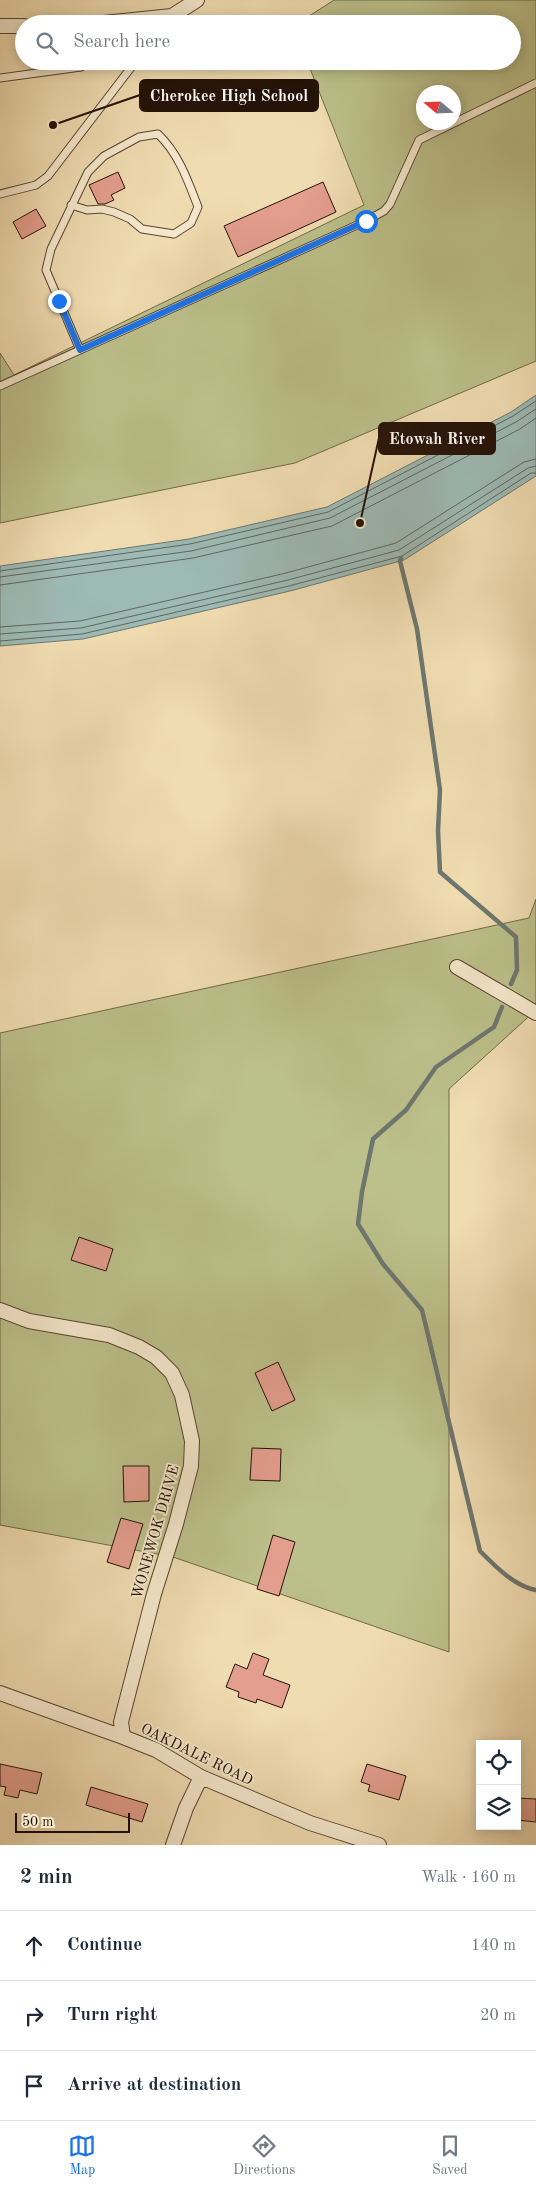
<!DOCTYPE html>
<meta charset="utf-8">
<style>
body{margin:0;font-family:"Old Standard TT",serif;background:#f2f2f3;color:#1f2937}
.controls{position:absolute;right:15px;bottom:15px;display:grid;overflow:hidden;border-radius:0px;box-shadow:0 2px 12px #0003}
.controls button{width:45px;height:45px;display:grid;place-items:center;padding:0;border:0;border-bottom:1px solid #e0e1e3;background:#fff;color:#1f2937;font:25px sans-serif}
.compass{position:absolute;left:416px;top:85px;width:45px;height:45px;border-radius:50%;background:#fff;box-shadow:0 2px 12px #0003;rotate:289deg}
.scale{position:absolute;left:15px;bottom:12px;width:115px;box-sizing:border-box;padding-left:5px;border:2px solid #241208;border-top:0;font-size:14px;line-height:18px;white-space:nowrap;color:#241208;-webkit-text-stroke:4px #f5e8cc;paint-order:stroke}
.stop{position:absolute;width:15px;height:15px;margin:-11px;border:4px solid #1a73e8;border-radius:50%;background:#fff}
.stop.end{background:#1a73e8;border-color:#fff;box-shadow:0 1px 5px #0008}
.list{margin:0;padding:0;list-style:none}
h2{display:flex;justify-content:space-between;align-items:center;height:65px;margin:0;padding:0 20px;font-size:21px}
h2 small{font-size:16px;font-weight:400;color:#747a83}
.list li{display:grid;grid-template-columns:32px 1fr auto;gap:15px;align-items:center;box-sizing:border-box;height:70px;padding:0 20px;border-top:1px solid #e0e1e3}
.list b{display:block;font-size:19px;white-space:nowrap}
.list em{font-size:16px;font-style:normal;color:#747a83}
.icon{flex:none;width:28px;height:28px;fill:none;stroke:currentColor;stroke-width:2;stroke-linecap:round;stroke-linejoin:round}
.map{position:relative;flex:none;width:536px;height:1845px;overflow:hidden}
.search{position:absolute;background:#fff;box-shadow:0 2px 12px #0003;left:15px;right:15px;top:15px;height:55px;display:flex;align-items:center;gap:12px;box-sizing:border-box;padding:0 18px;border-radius:28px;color:#747a83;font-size:19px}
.sheet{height:275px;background:#fff}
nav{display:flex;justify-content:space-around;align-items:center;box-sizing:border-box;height:70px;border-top:1px solid #e0e1e3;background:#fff;font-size:14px;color:#747a83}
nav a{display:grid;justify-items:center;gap:2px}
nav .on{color:#1a73e8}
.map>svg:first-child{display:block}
.green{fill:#bcc08a;stroke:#706949;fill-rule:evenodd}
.water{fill:#9dbab5;stroke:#6d7770}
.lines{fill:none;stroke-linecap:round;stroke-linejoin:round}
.shore{stroke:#60665e;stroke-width:1}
.stream{stroke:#6d7770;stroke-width:4.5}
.building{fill:#e49e8e;stroke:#241208}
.lane-casing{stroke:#574432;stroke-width:9}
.street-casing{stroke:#574432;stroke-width:16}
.lane{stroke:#f5e8cc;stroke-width:7}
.street{stroke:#f5e8cc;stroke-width:14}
.route{stroke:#1a73e8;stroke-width:6}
.labels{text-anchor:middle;stroke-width:4;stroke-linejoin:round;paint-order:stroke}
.street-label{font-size:15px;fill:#241208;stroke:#f5e8cc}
.leader{fill:none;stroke:#241208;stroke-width:2}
.callout-dot{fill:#241208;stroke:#f5e8cc;stroke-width:2}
.callout{fill:#241208;stroke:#241208;stroke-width:2}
.callout-label{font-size:16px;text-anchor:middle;font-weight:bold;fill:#fff}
</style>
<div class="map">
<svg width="536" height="1845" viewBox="0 0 536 1845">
<rect width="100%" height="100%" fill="#f0dcb1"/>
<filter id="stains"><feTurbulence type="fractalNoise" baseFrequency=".004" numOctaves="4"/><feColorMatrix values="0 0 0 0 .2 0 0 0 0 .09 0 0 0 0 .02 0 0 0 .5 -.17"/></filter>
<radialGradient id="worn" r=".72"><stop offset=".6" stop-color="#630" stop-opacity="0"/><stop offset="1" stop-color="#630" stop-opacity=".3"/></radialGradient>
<!-- green -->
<path class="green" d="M334,0H536V361L295,463L0,523V353L14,375L364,205L307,61H512V24H297ZM424,92H454V122H424Z
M536,899V1010L449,1089V1652L173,1557L0,1525V1033L529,918Z"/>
<!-- water -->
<path class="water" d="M536,395V476L404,560L290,591L83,639L0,646V566L189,539L327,507L511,412Z"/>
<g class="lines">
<!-- shore -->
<path class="shore" d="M0,571L190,544L328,512L513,416L536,401
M0,577L191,551L330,518L516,422L536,409
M0,585L193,558L332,526L520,429L536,418
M0,627L80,621L286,573L396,543L524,462L536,459
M0,634L81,628L288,580L399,550L528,468L536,466
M0,641L82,634L289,586L402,556L531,473H536"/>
<!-- stream -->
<path class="stream" d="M401,558L400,561L417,629L440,790L438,831L440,872L516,937L517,970L511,984
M502,1007L494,1027L436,1067L406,1110L373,1139L362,1192L358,1224L383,1264L422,1310L480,1551C495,1566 514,1586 536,1590"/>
</g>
<!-- building -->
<path class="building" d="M118,172L125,188L111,195L114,200L105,204H98L89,185Z
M323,182L336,212L238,257L224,226Z
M36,209L46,226L22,239L13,222Z
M79,1237L113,1249L106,1271L71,1260Z
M278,1362L295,1400L272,1411L255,1373Z
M252,1448L281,1449L280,1481L250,1480Z
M123,1466H149V1501L124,1502Z
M121,1518L143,1524L129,1569L107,1562Z
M273,1535L295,1542L279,1596L257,1589Z
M253,1653L269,1659L263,1675L290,1685L282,1708L257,1699L256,1703L238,1697L239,1692L226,1687L235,1664L247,1669Z
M0,1764L42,1773L37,1794L20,1790L18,1798L4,1795L6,1787L0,1786Z
M367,1764L406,1776L399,1800L368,1791L370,1785L361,1782Z
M91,1787L148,1804L142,1822L86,1805Z
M517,1798L536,1799V1822L517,1820Z"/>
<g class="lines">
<!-- lane casing -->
<g class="lane-casing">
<path id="lane" d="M0,78L81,67L84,61
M0,194L36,185L48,176L136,61
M71,205L87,210L102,209L114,212L130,219L142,229L174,234L191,223L198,207C188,181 179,154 158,134L139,137L104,156L88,172L51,249L46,270L80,350
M0,386L366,221L384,211L390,204L419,140L536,83"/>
</g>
<!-- street casing -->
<g class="street-casing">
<path id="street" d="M94,24L172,16L197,0
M0,26H24
M457,967L536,1013
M0,1310L29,1321L109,1335L139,1347L156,1357L172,1373L182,1395L192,1441L191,1466L176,1524L154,1594L121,1722L123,1737
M0,1693L123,1737L156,1750L201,1777L310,1823L379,1845
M173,1845L186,1808L201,1777"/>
</g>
<!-- lane -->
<use href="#lane" class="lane"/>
<!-- street -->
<use href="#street" class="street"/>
</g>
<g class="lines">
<!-- route -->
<path class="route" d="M59,301L80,350L366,221"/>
</g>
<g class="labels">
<!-- street labels -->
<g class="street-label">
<text transform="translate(155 1532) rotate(-74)" y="5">WONEWOK DRIVE</text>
<text transform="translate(197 1754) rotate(26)" y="5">OAKDALE ROAD</text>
</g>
</g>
<!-- callouts -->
<path class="leader" d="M53 125L140 95M360 523L379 438"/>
<g class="callout-dot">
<circle cx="53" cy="125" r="5"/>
<circle cx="360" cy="523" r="5"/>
</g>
<g class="callout">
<rect x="140" y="80" width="178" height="31" rx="5"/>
<rect x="379" y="423" width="116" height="31" rx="5"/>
</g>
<g class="callout-label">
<text x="229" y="101">Cherokee High School</text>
<text x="437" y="444">Etowah River</text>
</g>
<rect width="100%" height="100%" filter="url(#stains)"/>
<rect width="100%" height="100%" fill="url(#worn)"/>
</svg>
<div class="controls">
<button><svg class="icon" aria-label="locate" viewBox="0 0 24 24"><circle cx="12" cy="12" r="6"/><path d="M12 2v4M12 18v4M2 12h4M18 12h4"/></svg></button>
<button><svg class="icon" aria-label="layers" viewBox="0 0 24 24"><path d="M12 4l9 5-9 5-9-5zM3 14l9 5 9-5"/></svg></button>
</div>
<svg class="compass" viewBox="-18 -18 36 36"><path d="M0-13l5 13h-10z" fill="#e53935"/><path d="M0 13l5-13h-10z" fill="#747a83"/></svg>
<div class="scale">50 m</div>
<div class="stop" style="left:366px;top:221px"></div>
<div class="stop end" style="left:59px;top:301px"></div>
<div class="search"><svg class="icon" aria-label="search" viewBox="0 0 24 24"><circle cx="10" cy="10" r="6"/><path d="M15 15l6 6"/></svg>Search here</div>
</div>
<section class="sheet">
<h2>2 min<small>Walk · 160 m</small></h2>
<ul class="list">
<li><svg class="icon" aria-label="ahead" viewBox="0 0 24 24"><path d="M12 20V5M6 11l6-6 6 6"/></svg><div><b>Continue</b></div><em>140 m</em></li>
<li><svg class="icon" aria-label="right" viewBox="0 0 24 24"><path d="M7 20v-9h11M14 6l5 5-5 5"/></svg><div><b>Turn right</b></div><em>20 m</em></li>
<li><svg class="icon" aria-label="arrive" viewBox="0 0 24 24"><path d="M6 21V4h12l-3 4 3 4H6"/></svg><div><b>Arrive at destination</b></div></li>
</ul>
</section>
<nav>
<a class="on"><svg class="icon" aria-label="map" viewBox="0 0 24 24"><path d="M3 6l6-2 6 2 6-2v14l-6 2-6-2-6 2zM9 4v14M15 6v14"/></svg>Map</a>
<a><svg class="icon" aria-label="directions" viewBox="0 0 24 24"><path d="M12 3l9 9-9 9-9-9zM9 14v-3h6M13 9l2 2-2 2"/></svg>Directions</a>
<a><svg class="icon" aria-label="saved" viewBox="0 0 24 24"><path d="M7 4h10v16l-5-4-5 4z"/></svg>Saved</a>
</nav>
